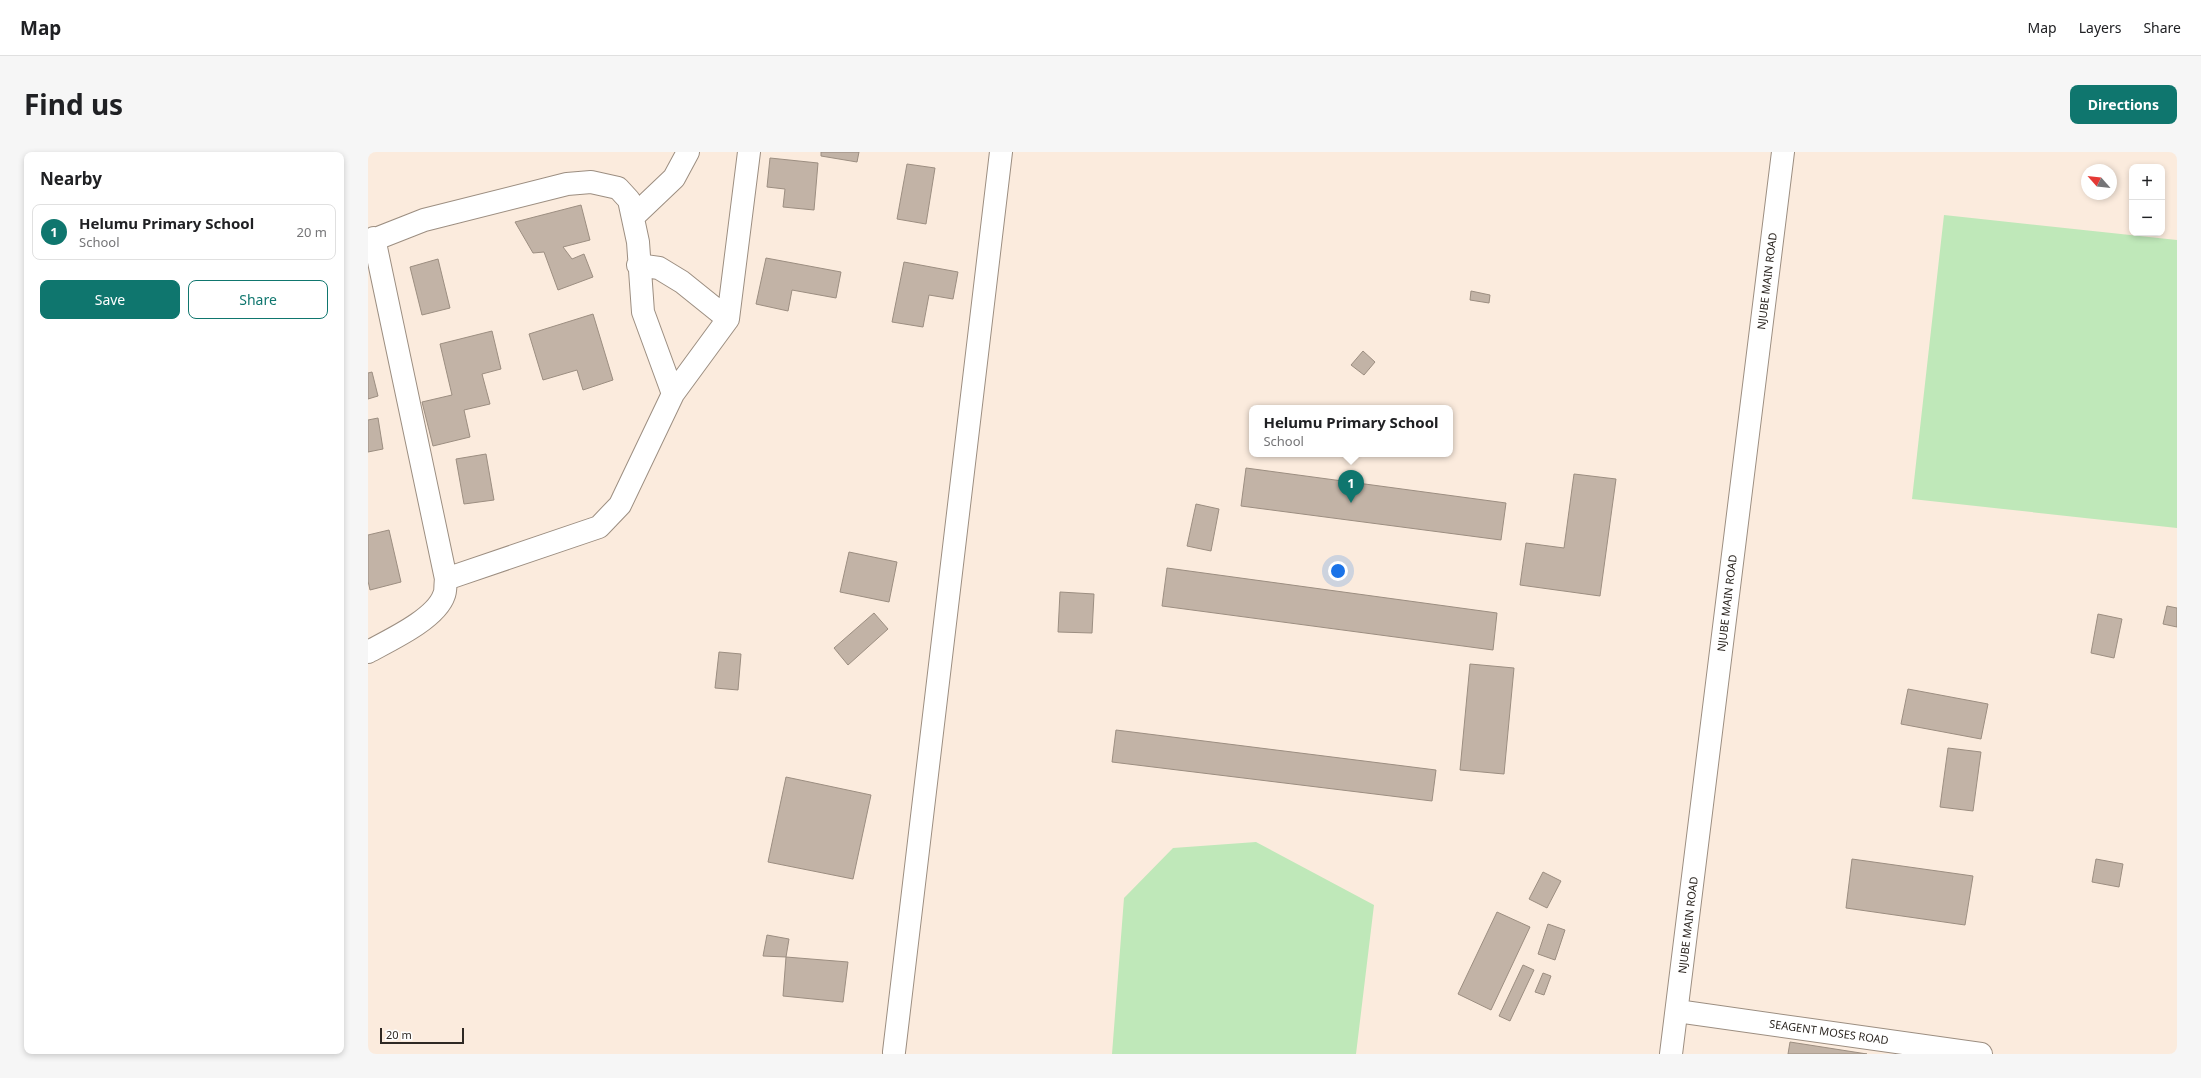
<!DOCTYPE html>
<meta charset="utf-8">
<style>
body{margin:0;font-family:"Noto Sans",sans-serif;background:#f6f6f6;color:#202124}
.controls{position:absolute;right:12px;top:12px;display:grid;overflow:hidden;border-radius:8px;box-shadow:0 2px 6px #0003}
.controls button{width:36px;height:36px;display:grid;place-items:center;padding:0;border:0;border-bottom:1px solid #e0e0e0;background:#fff;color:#202124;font:20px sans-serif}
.compass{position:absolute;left:1713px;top:12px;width:36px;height:36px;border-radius:50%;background:#fff;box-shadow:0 2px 6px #0003;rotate:297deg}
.scale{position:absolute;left:12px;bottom:10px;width:84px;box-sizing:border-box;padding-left:4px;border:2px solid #2e2823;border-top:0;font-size:11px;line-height:14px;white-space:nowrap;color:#2e2823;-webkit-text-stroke:3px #fff;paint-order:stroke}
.you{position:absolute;left:970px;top:419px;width:14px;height:14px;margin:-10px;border:3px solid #fff;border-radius:50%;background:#1a73e8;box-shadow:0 0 0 6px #1a73e833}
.badge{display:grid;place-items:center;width:26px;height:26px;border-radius:50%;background:#0f766e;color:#fff;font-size:13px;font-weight:700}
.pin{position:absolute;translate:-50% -33px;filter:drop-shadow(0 1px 2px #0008)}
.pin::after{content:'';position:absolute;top:21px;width:14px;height:12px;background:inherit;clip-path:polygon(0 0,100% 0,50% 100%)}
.popup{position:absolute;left:881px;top:253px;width:204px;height:52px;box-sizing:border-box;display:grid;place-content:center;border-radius:8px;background:#fff;filter:drop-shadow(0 1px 3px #0005);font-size:13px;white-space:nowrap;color:#757577}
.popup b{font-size:15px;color:#202124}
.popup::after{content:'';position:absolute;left:50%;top:100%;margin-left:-8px;border:8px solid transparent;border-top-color:#fff}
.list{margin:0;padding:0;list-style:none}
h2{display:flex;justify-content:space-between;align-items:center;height:52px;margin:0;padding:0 16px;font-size:17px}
h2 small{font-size:13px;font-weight:400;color:#757577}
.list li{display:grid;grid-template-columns:26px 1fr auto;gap:12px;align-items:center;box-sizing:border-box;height:56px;margin:0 8px 8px;padding:0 8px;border:1px solid #e0e0e0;border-radius:8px}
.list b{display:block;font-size:15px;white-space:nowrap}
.list p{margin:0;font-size:13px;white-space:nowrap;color:#757577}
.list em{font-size:13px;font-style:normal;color:#757577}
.actions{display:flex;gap:8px;padding:12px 16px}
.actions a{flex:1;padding:9px 0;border:1px solid #0f766e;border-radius:8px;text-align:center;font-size:14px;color:#0f766e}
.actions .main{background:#0f766e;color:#fff}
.map{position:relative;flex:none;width:1809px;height:902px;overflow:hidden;border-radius:8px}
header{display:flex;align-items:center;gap:24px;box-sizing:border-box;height:56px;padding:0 20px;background:#fff;border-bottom:1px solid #e0e0e0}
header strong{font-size:19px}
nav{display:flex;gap:22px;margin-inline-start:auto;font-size:14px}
.intro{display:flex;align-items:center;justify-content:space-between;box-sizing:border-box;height:96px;padding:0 24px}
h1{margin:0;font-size:28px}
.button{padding:10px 18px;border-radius:8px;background:#0f766e;color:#fff;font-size:14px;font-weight:700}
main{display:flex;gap:24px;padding:0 24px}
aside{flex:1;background:#fff;border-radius:8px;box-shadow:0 2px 6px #0003}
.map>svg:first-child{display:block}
.green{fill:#bfe8b9}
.building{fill:#c2b3a6;stroke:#9c8e81}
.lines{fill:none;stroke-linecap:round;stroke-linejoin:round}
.minor-casing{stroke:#9c8e81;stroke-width:24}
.tertiary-casing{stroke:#9c8e81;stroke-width:24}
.minor{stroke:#fff;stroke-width:22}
.tertiary{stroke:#fff;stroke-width:22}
.labels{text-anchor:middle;stroke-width:4;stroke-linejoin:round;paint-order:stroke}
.street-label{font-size:11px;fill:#2e2823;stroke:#fff}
</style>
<header>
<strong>Map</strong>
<nav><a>Map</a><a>Layers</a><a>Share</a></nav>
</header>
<div class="intro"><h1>Find us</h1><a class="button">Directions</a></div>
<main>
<aside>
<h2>Nearby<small></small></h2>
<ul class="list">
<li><span class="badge">1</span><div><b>Helumu Primary School</b><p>School</p></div><em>20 m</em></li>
</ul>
<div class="actions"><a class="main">Save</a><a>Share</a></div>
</aside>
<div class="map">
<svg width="1809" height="902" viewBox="0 0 1809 902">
<rect width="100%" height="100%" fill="#fbebdd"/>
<!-- green -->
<path class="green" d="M1576,63L1809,88V376L1544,347Z
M888,690L1006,753L988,902H744L756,746L805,696Z"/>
<!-- building -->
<path class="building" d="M453,0H491L489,10L453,4Z
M402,6L450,11L446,58L415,55L417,37L399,35Z
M539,12L567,16L558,72L529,67Z
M213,53L222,88L195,95L204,107L216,102L225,125L190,138L176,100L165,101L147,70Z
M398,106L473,120L468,146L424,138L420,159L388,152Z
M70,107L82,156L54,163L42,115Z
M536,110L590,120L585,147L561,143L555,175L524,170Z
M1103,139L1122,143L1121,151L1102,148Z
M225,162L245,228L215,238L209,218L175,228L161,182Z
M124,179L133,217L114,222L122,252L96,258L102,285L65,294L54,250L84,243L72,192Z
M995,199L1007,210L996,223L983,213Z
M4,220L10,244L0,247V221Z
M10,266L15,297L0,300V268Z
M118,302L126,348L96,352L88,307Z
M878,316L1138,351L1133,388L873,354Z
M1206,322L1248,327L1232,444L1152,433L1158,391L1196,396Z
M828,352L851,357L843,399L819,394Z
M21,378L33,430L2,438L0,429V383Z
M481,400L529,410L521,450L472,440Z
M799,416L1129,461L1125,498L794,454Z
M692,440L726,442L724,481L690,480Z
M1799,454L1809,456V475L1795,472Z
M506,461L520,477L480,513L466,496Z
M1730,462L1754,467L1746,506L1723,501Z
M351,500L373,502L370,538L347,536Z
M1102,512L1146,516L1136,622L1092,618Z
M1540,537L1620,552L1613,587L1533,572Z
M748,578L1068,618L1064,649L744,610Z
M1580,596L1613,600L1605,659L1572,655Z
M418,625L503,643L485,727L400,710Z
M1484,707L1605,724L1597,773L1478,756Z
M1728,707L1755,712L1751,735L1724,730Z
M1175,720L1193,729L1179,756L1161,747Z
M1129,760L1162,775L1123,858L1090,842Z
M1180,772L1197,778L1187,808L1170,802Z
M399,783L421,787L418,805L395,804Z
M418,805L480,810L475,850L415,844Z
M1155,813L1166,818L1142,869L1131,864Z
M1175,821L1183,824L1176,843L1167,840Z
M1422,890L1499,902H1420Z"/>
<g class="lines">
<!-- minor casing -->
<g class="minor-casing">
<path id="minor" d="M265,65L306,26L320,0
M6,86L78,427
M0,90L56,68L199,32L223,30L250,36L261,48L270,90L275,160L305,242
M270,113L291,116L314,130L360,167
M0,500C22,488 68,467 76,443C78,439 77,432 78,427L231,375L252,353L305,242L360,167L381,0
M1309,859L1613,902
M526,900L633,0"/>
</g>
<!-- tertiary casing -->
<g class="tertiary-casing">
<path id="tertiary" d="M1303,902L1415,0"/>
</g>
<!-- minor -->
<use href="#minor" class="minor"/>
<!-- tertiary -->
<use href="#tertiary" class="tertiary"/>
</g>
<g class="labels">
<!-- street labels -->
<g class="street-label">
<text transform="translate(1399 129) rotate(-83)" y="4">NJUBE MAIN ROAD</text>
<text transform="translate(1359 451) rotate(-83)" y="4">NJUBE MAIN ROAD</text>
<text transform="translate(1320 773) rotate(-83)" y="4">NJUBE MAIN ROAD</text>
<text transform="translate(1461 880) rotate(8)" y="4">SEAGENT MOSES ROAD</text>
</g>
</g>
</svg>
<div class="controls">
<button>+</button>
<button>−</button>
</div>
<svg class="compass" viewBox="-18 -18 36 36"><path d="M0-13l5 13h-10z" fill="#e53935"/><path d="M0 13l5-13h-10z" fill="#757577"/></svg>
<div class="scale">20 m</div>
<div class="you"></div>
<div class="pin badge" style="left:983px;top:351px">1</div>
<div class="popup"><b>Helumu Primary School</b>School</div>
</div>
</main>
